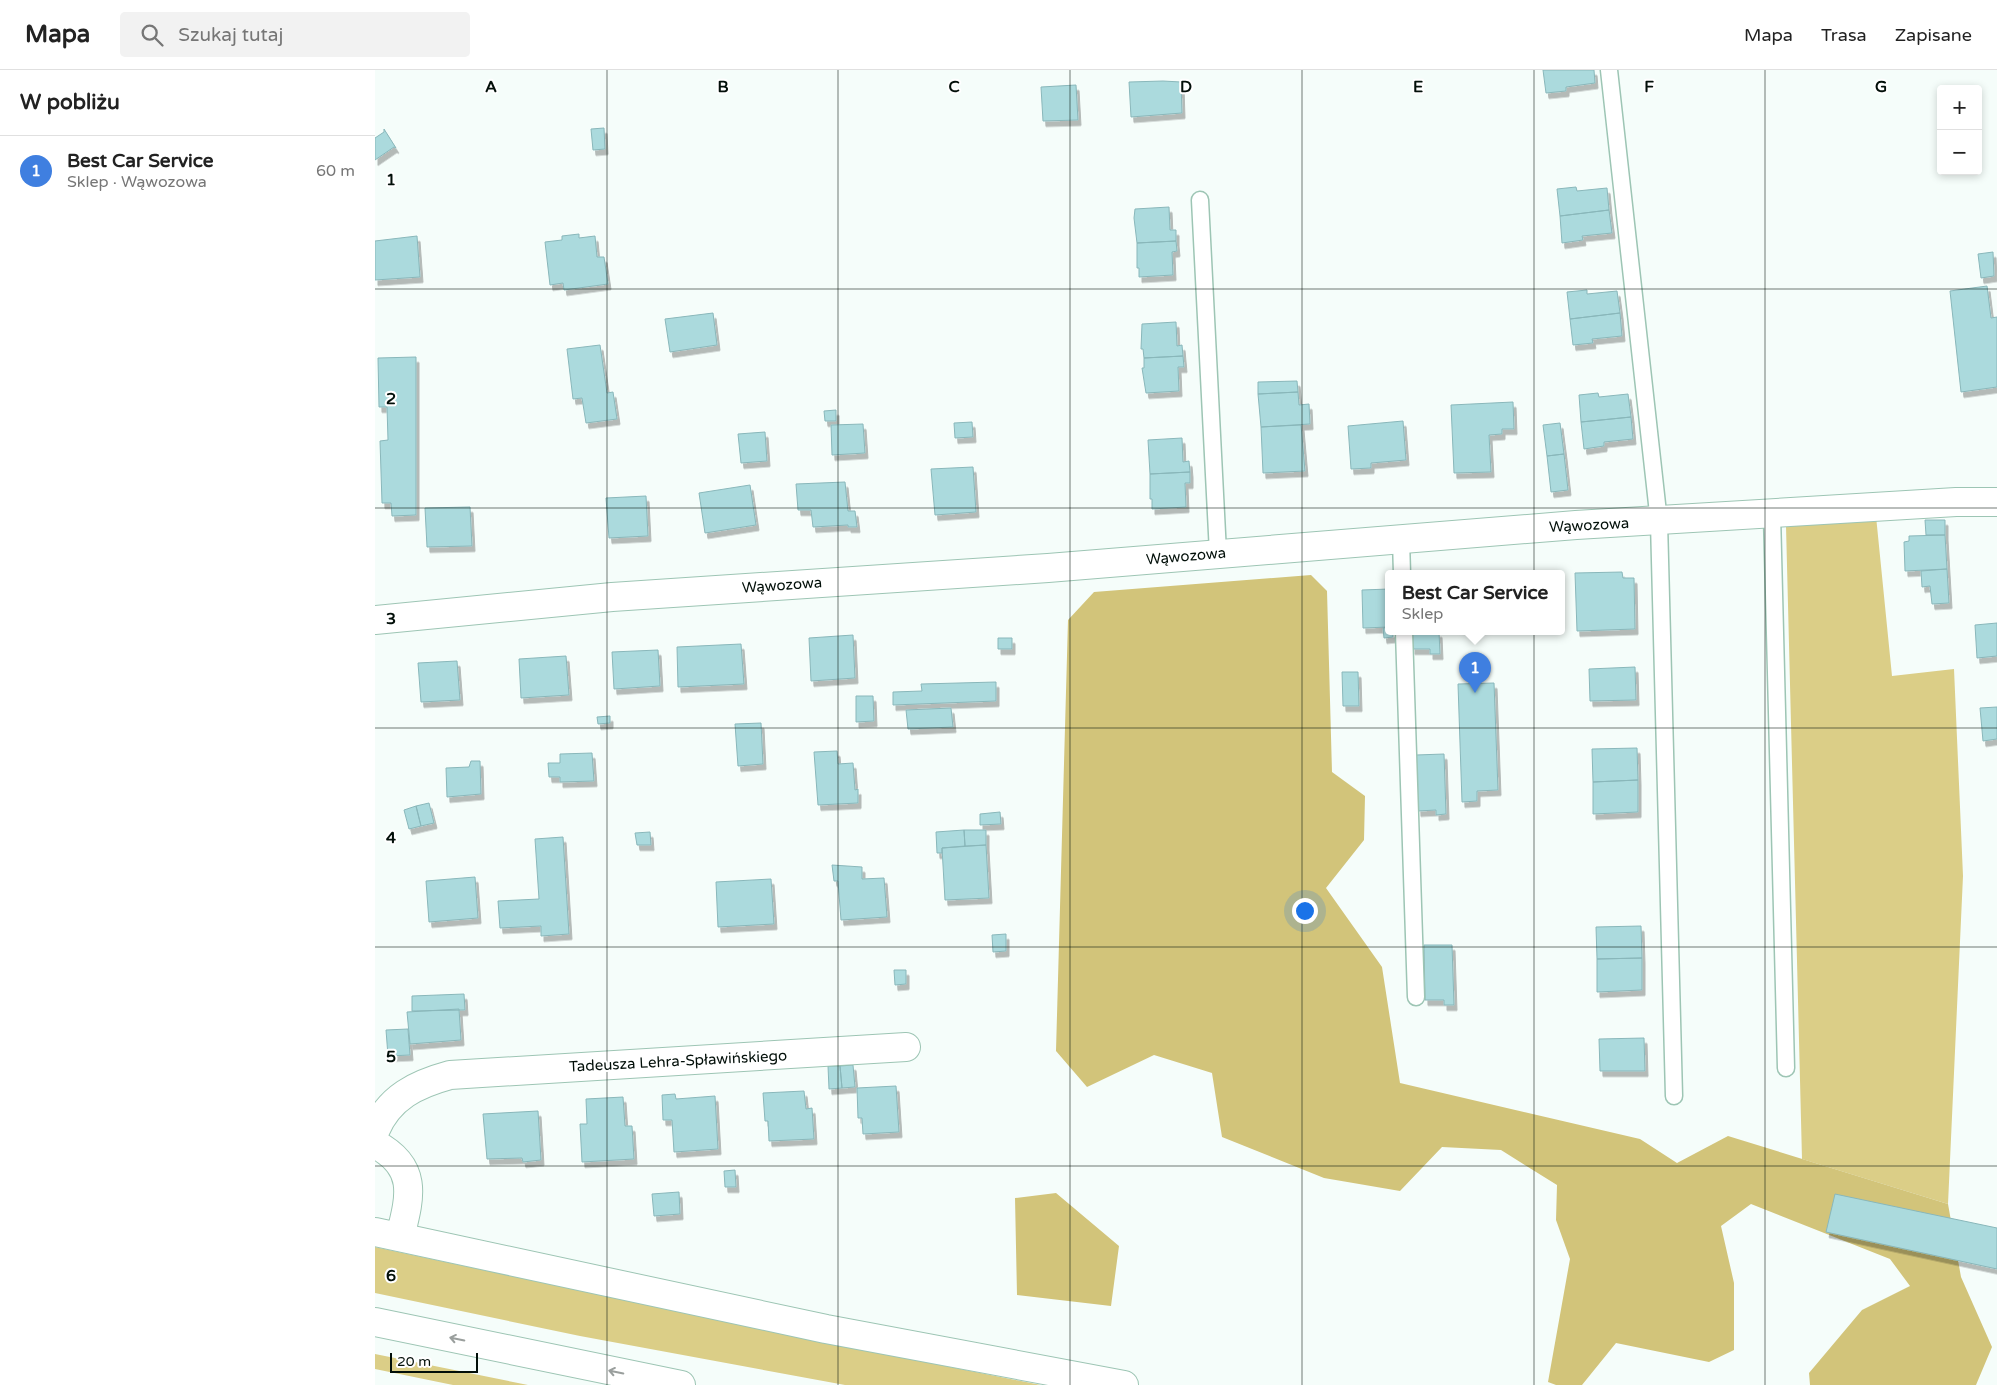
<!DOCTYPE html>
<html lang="pl">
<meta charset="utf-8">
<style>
body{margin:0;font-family:"Varela Round",sans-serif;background:#f2f2f2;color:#222}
.controls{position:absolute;right:15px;top:15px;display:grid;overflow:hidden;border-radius:5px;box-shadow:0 2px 8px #0003}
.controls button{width:45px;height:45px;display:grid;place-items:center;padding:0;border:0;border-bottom:1px solid #e0e0e0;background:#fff;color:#222;font:25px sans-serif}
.scale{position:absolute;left:15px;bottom:12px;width:88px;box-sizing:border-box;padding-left:5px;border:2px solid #020f09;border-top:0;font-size:14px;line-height:18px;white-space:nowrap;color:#020f09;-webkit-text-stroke:4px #fff;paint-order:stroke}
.you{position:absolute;left:929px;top:840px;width:18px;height:18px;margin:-12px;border:4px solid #fff;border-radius:50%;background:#1a73e8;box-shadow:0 0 0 8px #1a73e833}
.badge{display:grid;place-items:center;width:32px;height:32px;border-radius:50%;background:#ea580c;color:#fff;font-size:16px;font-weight:700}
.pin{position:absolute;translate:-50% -41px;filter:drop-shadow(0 1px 2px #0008)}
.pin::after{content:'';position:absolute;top:26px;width:18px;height:15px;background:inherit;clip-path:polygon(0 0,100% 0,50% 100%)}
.popup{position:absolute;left:1010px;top:500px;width:180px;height:65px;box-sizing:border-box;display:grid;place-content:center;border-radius:5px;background:#fff;filter:drop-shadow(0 1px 4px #0005);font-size:16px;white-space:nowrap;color:#767676}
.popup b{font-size:19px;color:#222}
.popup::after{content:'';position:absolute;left:50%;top:100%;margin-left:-10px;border:10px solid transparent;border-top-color:#fff}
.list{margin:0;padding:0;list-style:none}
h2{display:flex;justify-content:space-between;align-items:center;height:65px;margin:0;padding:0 20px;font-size:21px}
h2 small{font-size:16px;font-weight:400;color:#767676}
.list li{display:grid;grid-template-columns:32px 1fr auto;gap:15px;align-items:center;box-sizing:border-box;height:70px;padding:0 20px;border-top:1px solid #e0e0e0}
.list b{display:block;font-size:19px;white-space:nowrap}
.list p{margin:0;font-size:16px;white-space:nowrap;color:#767676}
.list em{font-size:16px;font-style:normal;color:#767676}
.icon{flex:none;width:28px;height:28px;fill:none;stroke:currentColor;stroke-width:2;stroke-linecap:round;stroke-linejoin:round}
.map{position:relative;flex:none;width:1622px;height:1315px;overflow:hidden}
header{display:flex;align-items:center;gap:30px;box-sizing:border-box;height:70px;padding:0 25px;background:#fff;border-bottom:1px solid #e0e0e0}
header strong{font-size:24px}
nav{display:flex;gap:28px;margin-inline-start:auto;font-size:18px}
.search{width:350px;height:45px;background:#f2f2f2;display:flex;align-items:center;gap:12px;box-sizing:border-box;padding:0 18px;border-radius:5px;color:#767676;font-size:19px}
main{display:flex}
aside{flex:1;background:#fff}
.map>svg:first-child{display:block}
.green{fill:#dbce87}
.forest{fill:#d2c47a}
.building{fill:#abdadd;stroke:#89b7ba;filter:url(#shadow)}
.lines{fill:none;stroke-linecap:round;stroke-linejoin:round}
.lane-casing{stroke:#9dc5b4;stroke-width:19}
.street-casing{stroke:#9dc5b4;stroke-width:30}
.secondary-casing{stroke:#9dc5b4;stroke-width:30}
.lane{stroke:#fff;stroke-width:16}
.street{stroke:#fff;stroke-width:28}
.secondary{stroke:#fff;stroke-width:28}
.oneway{stroke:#9a9f9d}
.grid{fill:none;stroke:#020f09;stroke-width:1;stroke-opacity:0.55}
.labels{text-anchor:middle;stroke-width:4;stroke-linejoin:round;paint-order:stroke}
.street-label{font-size:15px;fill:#020f09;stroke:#fff}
.grid-label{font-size:16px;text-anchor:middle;font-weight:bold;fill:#020f09;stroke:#fff;stroke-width:4;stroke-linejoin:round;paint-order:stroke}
</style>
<header>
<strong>Mapa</strong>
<div class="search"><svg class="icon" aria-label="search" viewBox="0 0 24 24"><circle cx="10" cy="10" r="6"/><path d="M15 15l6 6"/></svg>Szukaj tutaj</div>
<nav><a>Mapa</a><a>Trasa</a><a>Zapisane</a></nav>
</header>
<main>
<aside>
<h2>W pobliżu<small></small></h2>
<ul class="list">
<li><span class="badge" style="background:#3f7fe0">1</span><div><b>Best Car Service</b><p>Sklep · Wąwozowa</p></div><em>60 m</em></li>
</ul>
</aside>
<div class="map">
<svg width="1622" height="1315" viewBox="0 0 1622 1315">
<defs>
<filter id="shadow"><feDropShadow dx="3" dy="5.5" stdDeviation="0" flood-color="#0004"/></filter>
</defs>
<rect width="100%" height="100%" fill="#f5fdfa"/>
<!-- green -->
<path class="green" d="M1501,446L1517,606L1579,599L1588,806L1573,1134L1427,1089L1411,456Z
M0,1177L401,1262L666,1315H470L205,1266L0,1223Z
M0,1284L153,1315H78L0,1299Z"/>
<!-- forest -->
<path class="forest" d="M936,505L952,521L957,702L990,726L989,770L951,818L1007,897L1025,1013L1265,1069L1302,1093L1353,1066L1573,1134L1586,1207L1617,1277L1601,1315H1435L1434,1303L1487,1240L1535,1216L1515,1189L1376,1134L1346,1156L1359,1213V1280L1334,1292L1241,1273L1207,1315H1181L1173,1312L1195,1189L1181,1150L1182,1115L1126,1080L1067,1077L1025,1121L949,1108L847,1067L837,1003L779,985L712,1017L681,981L693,550L719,522Z
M681,1123L744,1176L736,1236L642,1225L640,1128Z"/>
<!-- building -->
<path class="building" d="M1168,0H1219L1220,13L1191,17V21L1171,23Z
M788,11L806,12L807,43L756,47L754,12Z
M701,15L703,50L668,51L666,17Z
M229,58L230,79L218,80L216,59Z
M9,59L21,78L19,77L0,90V68L9,62Z
M1201,117L1202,121L1232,118L1234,140L1185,146L1182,119Z
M794,137L795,160H801V171L762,173L759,148L760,139Z
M1234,140L1237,163L1207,166L1208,170L1187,173L1185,146Z
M204,164V168L220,166L222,187H229L233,214L189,220L188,213L175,215L170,172L187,170V166Z
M42,166L45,207L0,210V171Z
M801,171L802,181L797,182L798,205L764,207V198H762V173Z
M1618,182L1619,206L1606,208L1603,184Z
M1612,216L1616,248L1622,247V317L1586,322L1575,221Z
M1212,220V224L1242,221L1245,243L1195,249L1192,222Z
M338,243L342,275L295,282L290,249Z
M1245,243L1247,266L1217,269L1218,273L1198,275L1195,249Z
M801,252L802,276L807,275L808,286L769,288L768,279H766L767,254Z
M225,275L232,323L238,322L242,349L211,353L207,328L198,329L192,279Z
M808,286L809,297H803L804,321L771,323L767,298H769V288Z
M41,287V445L17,446L16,433H7L5,371L13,370L12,337H4L3,288Z
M922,311L923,322L883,324V312Z
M923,322L924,335L934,334L935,354L886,357L883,324Z
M1223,323L1224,327L1253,324L1256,347L1206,352L1204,325Z
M1138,332L1139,359H1127V364L1114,365L1116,402L1079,403L1076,335Z
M461,340V351H450L449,341Z
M1256,347L1258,369L1229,372V376L1209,379L1206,352Z
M1028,351L1031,390L996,393V398L976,399L973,356Z
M597,352L598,367L580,368L579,353Z
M1185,353L1189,384L1172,386L1168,355Z
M488,354L490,383L457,385L456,355Z
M926,355L930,401L888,403L886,357Z
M390,362L392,391L366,393L363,364Z
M807,368L808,392L814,391L815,402L775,404L773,370Z
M1189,384L1193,420L1176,422L1172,386Z
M598,397L601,442L560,445L556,399Z
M815,402V413H810L811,437L777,439V429H775V404Z
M470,412L473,441H480L482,457H473V455L438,457L436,440H423L421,414Z
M375,415L381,455L330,463L324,423Z
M271,426L273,466L234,468L231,428Z
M95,437L97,476L52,477L50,438Z
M1550,450H1570V465H1551Z
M1570,465L1572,499L1530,501L1529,472L1534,471V466Z
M1572,499L1574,533L1557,534L1555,516L1547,517L1546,501Z
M1247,502L1248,508H1259L1260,559L1202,561L1200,503Z
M1014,519V557L988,558L987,520Z
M1622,553V586L1602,588L1600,555Z
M1014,557V562H1018V567L1009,568L1008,558Z
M1037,562H1064L1065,584H1055V579H1037Z
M478,565L480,608L436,611L434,568Z
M623,568H637V579H623Z
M366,574L369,614L303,617L302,577Z
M283,580L285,616L239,619L237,582Z
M191,586L194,625L146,628L144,589Z
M82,591L85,630L46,632L43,593Z
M1260,597L1261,630L1215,631L1214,599Z
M967,602H983L984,636H968Z
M621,612V631L518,635V622L547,621L546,614Z
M1119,613L1123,720L1102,721V731L1087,732L1083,614Z
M481,626H498L499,651L481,652Z
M1622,637V669L1608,671L1605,638Z
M576,638L578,657L533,659L531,640Z
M235,646V653L223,654L222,647Z
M386,653L388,694L363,696L360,654Z
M1262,678L1263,710L1218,712L1217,679Z
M462,681L463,694L478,693L480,720L483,719V733L443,735L439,682Z
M217,683L219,711L185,712V707H174L173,693H185V684Z
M1069,684L1071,744L1061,745V740L1043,741L1041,685Z
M96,691H105L106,724L72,727L71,698L94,697Z
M1263,710V742L1218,744V712Z
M54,733L59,753L46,756L41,736Z
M41,736L46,756L34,759L29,740Z
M625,742L626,754L605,755V744Z
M589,760H611V775L590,776Z
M589,760L590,776L567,778V783H562L561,762Z
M275,762L276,775H262L260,763Z
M188,767L194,864L166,866V856L125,858L123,831L164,829L160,769Z
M611,775L614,828L570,830L567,778Z
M457,795L487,797V809L509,808L512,847L466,850L463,811H459Z
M100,807L103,848L54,852L51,811Z
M396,809L399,854L343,857L341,812Z
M1266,856L1267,888L1222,889L1221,857Z
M631,864V881L618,882L617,865Z
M1049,875H1077L1079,935H1069V930H1050Z
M1267,888V920L1222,922V889Z
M519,900H531V914L520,915Z
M89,924L90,940L37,941V926Z
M84,939L86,970L35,974L32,942Z
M33,959L35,985L13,986L11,960Z
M1269,968L1270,1001H1225L1224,969Z
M478,995L480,1017L467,1018L465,996Z
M453,996H465L467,1018L454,1019Z
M521,1016L524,1062L488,1064L487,1048H483L482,1018Z
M429,1021L431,1039L437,1038L439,1069L394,1071L393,1051H390L388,1023Z
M300,1024L301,1029L340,1026L343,1079L299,1082L297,1050H288L287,1025Z
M248,1027L250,1056H257L259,1089L207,1092L205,1054H212L211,1029Z
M163,1041L166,1090L148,1092L147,1088L112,1089L108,1044Z
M360,1100L361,1117H350L349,1101Z
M304,1122L305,1144L279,1146L277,1124Z
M1460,1124L1622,1158V1199L1451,1162Z"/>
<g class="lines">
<!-- lane casing -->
<g class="lane-casing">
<path id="lane" d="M1234,0L1284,452L1299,1026
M825,130L843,483
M1397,444L1411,998
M1026,470L1027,504
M1029,562L1041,927"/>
</g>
<!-- street casing -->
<g class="street-casing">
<path id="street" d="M0,550L237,527L673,498L1201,455L1581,432H1622
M0,1061C14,1027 42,1014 75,1005L531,977
M0,1074C44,1097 35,1127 25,1167
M0,1162L451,1259L749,1315"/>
</g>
<!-- secondary casing -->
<g class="secondary-casing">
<path id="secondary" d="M0,1252L306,1315"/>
</g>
<!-- lane -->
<use href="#lane" class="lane"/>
<!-- street -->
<use href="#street" class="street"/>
<!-- secondary -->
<use href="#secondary" class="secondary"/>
</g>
<!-- one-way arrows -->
<defs><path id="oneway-shaft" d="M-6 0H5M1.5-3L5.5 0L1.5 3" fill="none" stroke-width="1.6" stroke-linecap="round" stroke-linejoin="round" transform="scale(1.25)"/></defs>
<g class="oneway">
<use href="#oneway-shaft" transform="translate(82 1269) rotate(-168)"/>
<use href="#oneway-shaft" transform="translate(241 1302) rotate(-168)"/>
</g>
<!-- grid -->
<path class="grid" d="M232,0V1315M463,0V1315M695,0V1315M927,0V1315M1159,0V1315M1390,0V1315M0,219H1622M0,438H1622M0,658H1622M0,877H1622M0,1096H1622"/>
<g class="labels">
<!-- street labels -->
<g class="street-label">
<text transform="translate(1214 455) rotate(-3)" y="5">Wąwozowa</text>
<text transform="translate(811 486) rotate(-5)" y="5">Wąwozowa</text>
<text transform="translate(407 515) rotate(-4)" y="5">Wąwozowa</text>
<text transform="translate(303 991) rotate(-3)" y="5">Tadeusza Lehra-Spławińskiego</text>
</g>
</g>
<g class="grid-label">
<text x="116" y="22">A</text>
<text x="348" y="22">B</text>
<text x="579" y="22">C</text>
<text x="811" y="22">D</text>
<text x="1043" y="22">E</text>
<text x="1274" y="22">F</text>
<text x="1506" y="22">G</text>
<text x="16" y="115">1</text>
<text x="16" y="334">2</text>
<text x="16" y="554">3</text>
<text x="16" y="773">4</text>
<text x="16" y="992">5</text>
<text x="16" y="1211">6</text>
</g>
</svg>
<div class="controls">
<button>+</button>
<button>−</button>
</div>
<div class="scale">20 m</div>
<div class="you"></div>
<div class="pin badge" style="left:1100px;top:623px;background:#3f7fe0">1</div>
<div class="popup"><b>Best Car Service</b>Sklep</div>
</div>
</main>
